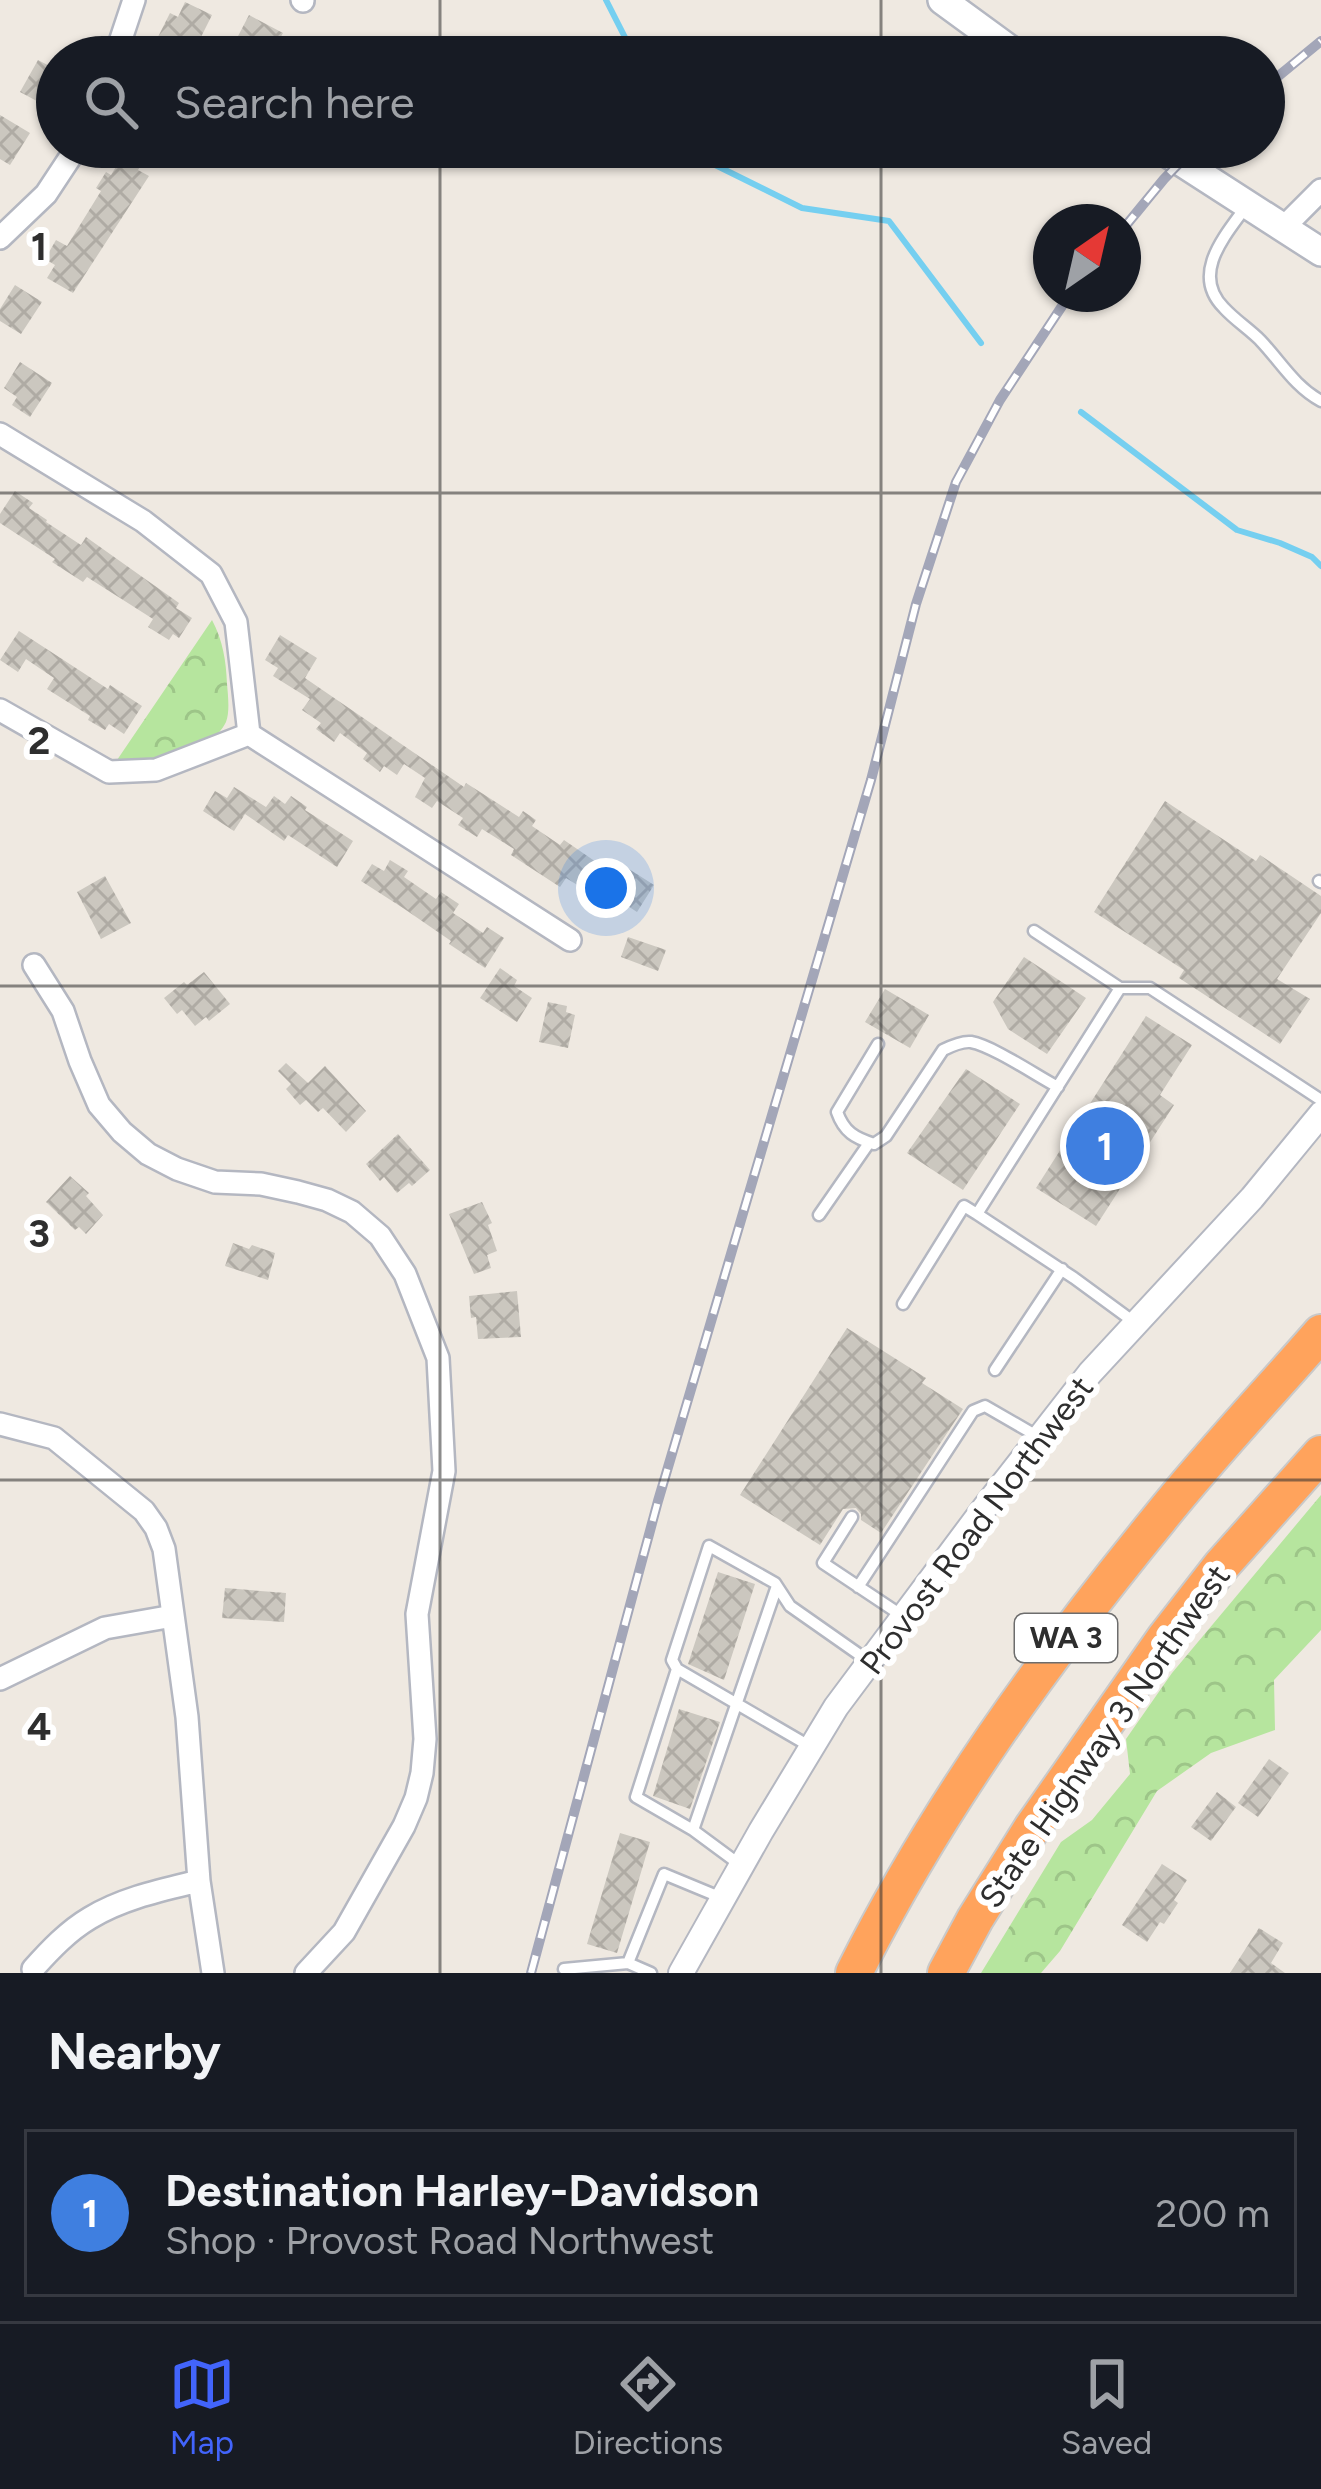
<!DOCTYPE html>
<meta charset="utf-8">
<style>
body{margin:0;font-family:Figtree,sans-serif;background:#242831;color:#f1f3f6}
.compass{position:absolute;left:1033px;top:204px;width:108px;height:108px;border-radius:50%;background:#171b24;box-shadow:0 3px 9px #0004;rotate:34deg}
.you{position:absolute;left:606px;top:888px;width:42px;height:42px;margin:-30px;border:9px solid #fff;border-radius:50%;background:#1a73e8;box-shadow:0 0 0 18px #1a73e833}
.badge{display:grid;place-items:center;width:78px;height:78px;border-radius:50%;background:#4264fb;color:#fff;font-size:39px;font-weight:700}
.pin{position:absolute;translate:-50% -50%;border:6px solid #fff;box-shadow:0 3px 12px #0006}
.list{margin:0;padding:0;list-style:none}
h2{display:flex;justify-content:space-between;align-items:center;height:156px;margin:0;padding:0 48px;font-size:51px}
h2 small{font-size:39px;font-weight:400;color:#9ea1a6}
.list li{display:grid;grid-template-columns:78px 1fr auto;gap:36px;align-items:center;box-sizing:border-box;height:168px;margin:0 24px 24px;padding:0 24px;border:3px solid #363941;border-radius:0px}
.list b{display:block;font-size:45px;white-space:nowrap}
.list p{margin:0;font-size:39px;white-space:nowrap;color:#9ea1a6}
.list em{font-size:39px;font-style:normal;color:#9ea1a6}
.icon{flex:none;width:66px;height:66px;fill:none;stroke:currentColor;stroke-width:2;stroke-linecap:round;stroke-linejoin:round}
.map{position:relative;flex:none;width:1321px;height:1973px;overflow:hidden}
.search{position:absolute;background:#171b24;box-shadow:0 3px 9px #0004;left:36px;right:36px;top:36px;height:132px;display:flex;align-items:center;gap:30px;box-sizing:border-box;padding:0 42px;border-radius:66px;color:#9ea1a6;font-size:45px}
.sheet{height:348px;background:#171b24}
nav{display:flex;justify-content:space-around;align-items:center;box-sizing:border-box;height:168px;border-top:3px solid #363941;background:#171b24;font-size:33px;color:#9ea1a6}
nav a{display:grid;justify-items:center;gap:6px}
nav .on{color:#4264fb}
.map>svg:first-child{display:block}
.forest{fill:url(#forest-crowns)}
.lines{fill:none;stroke-linecap:round;stroke-linejoin:round}
.stream{stroke:#75cff0;stroke-width:6}
.building{fill:url(#building-cross-hatch)}
.service-casing{stroke:#b4b7c1;stroke-width:15}
.minor-casing{stroke:#b4b7c1;stroke-width:26}
.tertiary-casing{stroke:#b4b7c1;stroke-width:28}
.secondary-casing{stroke:#b4b7c1;stroke-width:32}
.motorway-casing{stroke:#c9c9c9;stroke-width:40}
.service{stroke:#fff;stroke-width:10}
.minor{stroke:#fff;stroke-width:21}
.tertiary{stroke:#fff;stroke-width:24}
.secondary{stroke:#fff;stroke-width:27}
.motorway{stroke:#ffa35c;stroke-width:36}
.rail-casing{stroke:#a3a6b8;stroke-width:10}
.rail{stroke:#fff;stroke-width:6;stroke-dasharray:18;stroke-linecap:butt}
.grid{fill:none;stroke:#2e2e2e;stroke-width:3;stroke-opacity:0.55}
.labels{text-anchor:middle;stroke-width:12;stroke-linejoin:round;paint-order:stroke}
.shield{fill:#fff;stroke:#6d6d6d;stroke-width:3}
.shield-label{font-size:30px;font-weight:bold;fill:#2e2e2e}
.street-label{font-size:33px;fill:#2e2e2e;stroke:#fff}
.grid-label{font-size:39px;text-anchor:middle;font-weight:bold;fill:#2e2e2e;stroke:#fff;stroke-width:12;stroke-linejoin:round;paint-order:stroke}
</style>
<div class="map">
<svg width="1321" height="1973" viewBox="0 0 1321 1973">
<defs>
<pattern id="forest-crowns" width="20" height="18" patternUnits="userSpaceOnUse" patternTransform="scale(3)"><rect width="20" height="18" fill="#b6e59e"/><path d="M2 6a3 3 0 1 1 6 0M12 15a3 3 0 1 1 6 0" fill="none" stroke="#9dc588"/></pattern>
<pattern id="building-cross-hatch" width="8" height="8" patternUnits="userSpaceOnUse" patternTransform="scale(3)"><rect width="8" height="8" fill="#cbc7bf"/><path d="M0 0l8 8M0 8l8-8" fill="none" stroke="#afaba4"/></pattern>
</defs>
<rect width="100%" height="100%" fill="#efe9e1"/>
<!-- forest -->
<path class="forest" d="M212,620C223,641 226,660 227,684C228,695 230,712 226,722C210,756 147,760 115,763Z
M1321,1495V1630L1274,1680L1275,1730L1211,1753L1157,1791L1060,1951L1041,1973H981L1061,1842L1092,1820L1130,1774L1126,1739L1172,1673Z"/>
<g class="lines">
<!-- stream -->
<path class="stream" d="M606,0L635,57
M695,147L703,159L802,208L889,221L981,343
M1081,412L1237,530L1280,543L1312,557L1321,566"/>
</g>
<!-- building -->
<path class="building" d="M185,2L212,15L191,57H148L170,13L178,17Z
M249,15L283,33L270,57L236,40Z
M38,60L57,70V91L48,107L20,92Z
M0,115L30,133L10,165L0,159Z
M128,147H152L138,170L149,176L73,293L47,278L55,265L45,259L56,240L67,246L101,191L96,188L106,172L111,175Z
M15,285L42,302L21,334L0,321V309Z
M20,362L52,383L30,417L12,405L17,397L4,388Z
M15,491L33,503L29,508L47,520L46,522L81,545L86,537L179,603L176,608L192,618L179,638L173,634L169,640L148,627L153,619L87,577L83,582L52,562L55,559L0,523V514Z
M19,631L108,689L110,685L142,706L124,734L109,724L105,730L88,720L90,716L47,689L54,678L26,659L18,672L0,660Z
M280,635L317,658L305,678L464,787L466,783L519,817L523,811L536,820L532,826L560,845L564,840L615,875L621,864L654,885L637,912L585,878L579,886L566,878L560,887L511,855L514,849L482,829L477,837L458,825L463,818L437,801L432,808L415,797L425,778L404,764L397,775L384,766L380,772L363,759L367,753L340,733L334,742L316,729L321,723L302,710L310,699L273,676L278,668L265,660Z
M234,787L266,807L274,796L285,804L291,796L307,807L305,810L353,841L337,867L288,835L284,841L245,814L234,831L203,811L215,791L227,798Z
M1165,801L1256,861L1260,855L1321,896V913L1277,979L1310,999L1280,1044L1179,978L1184,970L1094,912Z
M390,860L408,871L404,877L436,899L441,892L459,904L453,913L483,933L487,927L504,938L485,968L449,944L451,941L403,908L361,881L372,864L384,871Z
M105,876L131,923L101,939L77,892Z
M628,937L666,950L658,971L621,957Z
M1024,957L1086,998L1047,1054L1008,1029L993,1002Z
M500,968L517,980L514,986L532,998L517,1022L480,998Z
M204,972L230,1004L209,1021L206,1017L195,1026L182,1010L177,1014L164,998L184,982L187,985Z
M885,989L929,1015L910,1048L865,1022Z
M548,1002L567,1006L566,1012L575,1015L568,1048L539,1042Z
M1146,1016L1192,1045L1160,1095L1174,1105L1096,1226L1036,1188Z
M286,1063L308,1083L325,1066L366,1111L346,1132L323,1108L318,1112L306,1100L300,1105L286,1089L291,1084L278,1071Z
M966,1069L1020,1104L963,1190L907,1153Z
M398,1134L430,1170L412,1186L409,1183L397,1193L384,1177L380,1181L366,1164Z
M70,1176L89,1193L86,1196L103,1215L86,1234L79,1227L75,1230L46,1202Z
M482,1202L492,1223L488,1225L497,1251L487,1255L491,1268L474,1274L449,1214Z
M233,1243L249,1249L252,1245L275,1253L268,1280L225,1266Z
M517,1291L521,1337L478,1339L476,1317L471,1318L469,1296Z
M847,1328L926,1378L922,1383L963,1409L881,1533L861,1520V1514L856,1508L843,1509L820,1545L740,1495Z
M718,1572L755,1584L724,1680L688,1664Z
M225,1588L286,1593L284,1622L222,1618Z
M679,1709L720,1722L690,1809L653,1796Z
M1269,1759L1289,1773L1258,1817L1238,1803Z
M1217,1792L1236,1807L1211,1841L1191,1827Z
M620,1833L650,1842L617,1953L587,1944Z
M1162,1864L1187,1880L1174,1900L1178,1903L1164,1924L1160,1922L1147,1942L1122,1925Z
M1259,1928L1283,1943L1271,1963L1285,1973H1230Z"/>
<g class="lines">
<!-- service casing -->
<g class="service-casing">
<path id="service" d="M1245,208C1223,238 1191,275 1224,308C1235,320 1249,329 1260,340C1281,362 1294,386 1321,401
M1319,881L1321,882
M1034,931L1120,988H1150L1321,1100
M1120,988L977,1214L1074,1278L1134,1322
M878,1044L837,1112C844,1132 855,1138 874,1144L886,1136L943,1050C951,1046 962,1041 971,1042C993,1046 1037,1076 1058,1087
M819,1215L869,1143
M903,1304L964,1206L977,1214
M995,1370L1062,1269
M852,1517L823,1563L901,1615
M858,1587L973,1411L985,1406L1037,1436
M677,1669L672,1660L709,1546L775,1583L790,1606L867,1660
M693,1830L777,1586
M739,1864L693,1830L636,1797L677,1669L811,1747
M628,1963L664,1874L722,1898
M564,1969L628,1963L651,1973"/>
</g>
<!-- minor casing -->
<g class="minor-casing">
<path id="minor" d="M302,0L303,1
M115,57L134,0
M1283,228L1321,190
M0,238L46,194L77,147
M0,434L143,521L211,574L236,622L249,734L570,940
M0,710L109,772L156,770L249,734
M34,965L63,1011L80,1061L99,1105L122,1132L148,1154L177,1169L215,1182L261,1184L298,1192L327,1200L352,1212L380,1236L405,1274L438,1358L444,1471L417,1614L425,1739L422,1773L416,1798L404,1826L344,1932L306,1973
M0,1424L54,1438L144,1511L156,1528L164,1549L187,1717L199,1881L213,1973
M0,1679L105,1628L173,1616
M33,1969C50,1950 68,1931 90,1918C123,1898 162,1890 199,1881"/>
</g>
<!-- tertiary casing -->
<g class="tertiary-casing">
<path id="tertiary" d="M681,1973L761,1831L836,1707L986,1506L1090,1373L1252,1198L1321,1114"/>
</g>
<!-- secondary casing -->
<g class="secondary-casing">
<path id="secondary" d="M942,0L1020,57
M1158,147L1321,252"/>
</g>
<!-- motorway casing -->
<g class="motorway-casing">
<path id="motorway" d="M854,1973C936,1809 1043,1661 1159,1519C1210,1455 1267,1395 1321,1333
M946,1973L975,1919L1032,1828L1165,1638L1221,1566L1321,1454"/>
</g>
<!-- service -->
<use href="#service" class="service"/>
<!-- minor -->
<use href="#minor" class="minor"/>
<!-- tertiary -->
<use href="#tertiary" class="tertiary"/>
<!-- secondary -->
<use href="#secondary" class="secondary"/>
<!-- motorway -->
<use href="#motorway" class="motorway"/>
<!-- rail casing -->
<g class="rail-casing">
<path id="rail" d="M1264,88L1321,41
M1123,229L1164,179L1195,147
M531,1973L658,1501L871,780L916,604L956,482L1000,400L1070,294"/>
</g>
<!-- rail -->
<use href="#rail" class="rail"/>
</g>
<!-- grid -->
<path class="grid" d="M440,0V57M881,0V57M440,147V1973M881,147V1973M0,493H1321M0,986H1321M0,1480H1321"/>
<g class="labels">
<!-- shield labels -->
<rect class="shield" x="1015" y="1614" width="102" height="48" rx="9"/>
<g class="shield-label">
<text x="1066" y="1648">WA 3</text>
</g>
<!-- street labels -->
<g class="street-label">
<text transform="translate(976 1525) rotate(-53)" y="12">Provost Road Northwest</text>
<text transform="translate(1104 1736) rotate(-55)" y="12">State Highway 3 Northwest</text>
</g>
</g>
<g class="grid-label">
<text x="39" y="260">1</text>
<text x="39" y="754">2</text>
<text x="39" y="1247">3</text>
<text x="39" y="1740">4</text>
</g>
</svg>
<svg class="compass" viewBox="-18 -18 36 36"><path d="M0-13l5 13h-10z" fill="#e53935"/><path d="M0 13l5-13h-10z" fill="#9ea1a6"/></svg>
<div class="you"></div>
<div class="pin badge" style="left:1105px;top:1146px;background:#3f7fe0">1</div>
<div class="search"><svg class="icon" aria-label="search" viewBox="0 0 24 24"><circle cx="10" cy="10" r="6"/><path d="M15 15l6 6"/></svg>Search here</div>
</div>
<section class="sheet">
<h2>Nearby<small></small></h2>
<ul class="list">
<li><span class="badge" style="background:#3f7fe0">1</span><div><b>Destination Harley-Davidson</b><p>Shop · Provost Road Northwest</p></div><em>200 m</em></li>
</ul>
</section>
<nav>
<a class="on"><svg class="icon" aria-label="map" viewBox="0 0 24 24"><path d="M3 6l6-2 6 2 6-2v14l-6 2-6-2-6 2zM9 4v14M15 6v14"/></svg>Map</a>
<a><svg class="icon" aria-label="directions" viewBox="0 0 24 24"><path d="M12 3l9 9-9 9-9-9zM9 14v-3h6M13 9l2 2-2 2"/></svg>Directions</a>
<a><svg class="icon" aria-label="saved" viewBox="0 0 24 24"><path d="M7 4h10v16l-5-4-5 4z"/></svg>Saved</a>
</nav>
